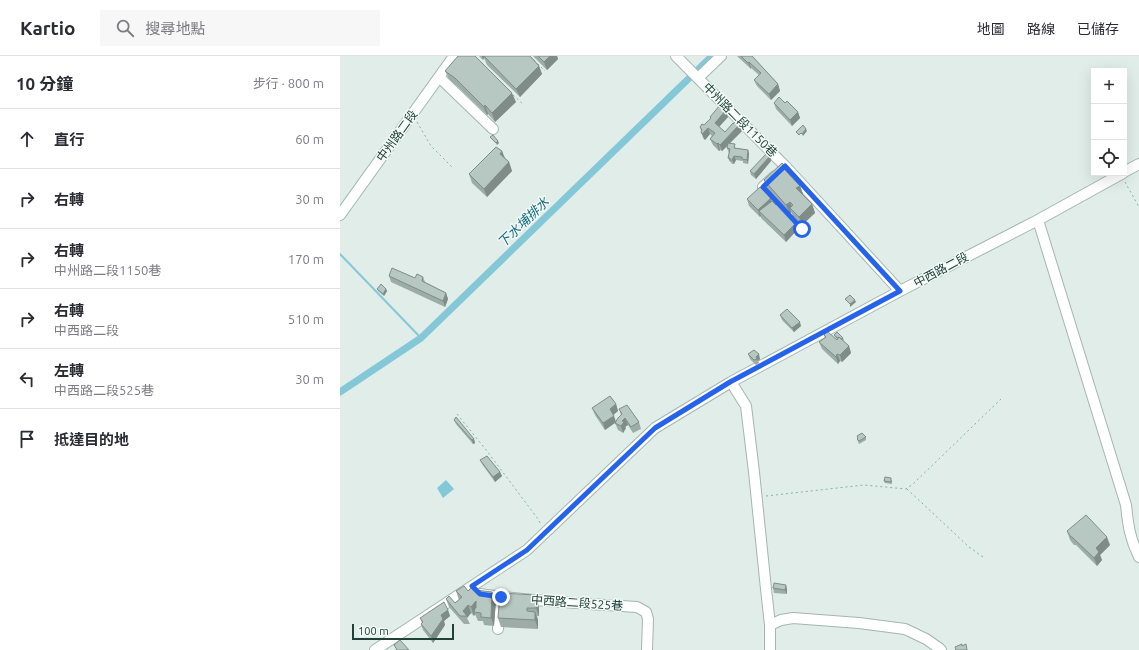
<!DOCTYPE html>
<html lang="zh-TW">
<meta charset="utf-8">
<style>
body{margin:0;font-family:Ubuntu,"Noto Sans TC",sans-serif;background:#f7f7f7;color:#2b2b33}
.controls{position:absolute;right:12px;top:12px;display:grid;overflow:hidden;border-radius:0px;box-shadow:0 4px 16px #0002}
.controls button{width:36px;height:36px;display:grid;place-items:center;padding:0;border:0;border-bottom:1px solid #e1e1e2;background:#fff;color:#2b2b33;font:20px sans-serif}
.scale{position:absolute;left:12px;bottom:10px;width:102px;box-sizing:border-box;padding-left:4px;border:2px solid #204038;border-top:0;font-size:11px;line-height:14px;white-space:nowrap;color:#204038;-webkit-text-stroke:3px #f2f9f6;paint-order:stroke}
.stop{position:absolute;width:12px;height:12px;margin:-9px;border:3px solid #2563eb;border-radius:50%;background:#fff}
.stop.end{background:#2563eb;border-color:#fff;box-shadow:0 1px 4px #0008}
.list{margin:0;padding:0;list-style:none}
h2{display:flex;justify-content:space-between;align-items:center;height:52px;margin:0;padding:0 16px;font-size:17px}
h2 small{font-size:13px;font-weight:400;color:#7c7c81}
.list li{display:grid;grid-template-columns:26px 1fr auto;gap:12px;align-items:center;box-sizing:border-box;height:60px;padding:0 16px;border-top:1px solid #e1e1e2}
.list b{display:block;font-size:15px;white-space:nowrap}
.list p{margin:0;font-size:13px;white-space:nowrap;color:#7c7c81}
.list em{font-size:13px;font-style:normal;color:#7c7c81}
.icon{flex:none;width:22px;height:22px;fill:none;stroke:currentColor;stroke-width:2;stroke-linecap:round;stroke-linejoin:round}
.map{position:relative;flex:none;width:799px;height:594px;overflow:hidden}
header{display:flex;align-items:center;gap:24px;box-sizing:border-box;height:56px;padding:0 20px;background:#fff;border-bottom:1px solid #e1e1e2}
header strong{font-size:19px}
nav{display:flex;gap:22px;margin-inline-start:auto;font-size:14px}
.search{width:280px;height:36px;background:#f7f7f7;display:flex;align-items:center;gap:10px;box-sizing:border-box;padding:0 14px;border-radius:0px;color:#7c7c81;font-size:15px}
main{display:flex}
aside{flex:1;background:#fff}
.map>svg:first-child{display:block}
.water{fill:#84c8d7}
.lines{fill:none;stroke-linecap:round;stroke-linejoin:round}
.stream{stroke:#84c8d7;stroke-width:2}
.canal{stroke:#84c8d7;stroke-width:7}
.minor-casing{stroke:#a3b6b0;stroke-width:12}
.path{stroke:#7fb4a4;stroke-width:1;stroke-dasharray:2 3;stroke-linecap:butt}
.minor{stroke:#fff;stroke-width:10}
.wall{fill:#9daca6}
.shaded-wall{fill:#7f8c87}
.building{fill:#b6c8c1;stroke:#7f8c87}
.route{stroke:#2563eb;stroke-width:5}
.labels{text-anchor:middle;stroke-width:3;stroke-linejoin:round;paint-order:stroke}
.street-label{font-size:12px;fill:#204038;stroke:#f2f9f6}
.water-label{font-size:13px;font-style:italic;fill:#146c81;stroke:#f2f9f6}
</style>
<header>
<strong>Kartio</strong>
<div class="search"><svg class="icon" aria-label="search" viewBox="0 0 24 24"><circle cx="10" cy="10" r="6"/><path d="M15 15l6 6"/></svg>搜尋地點</div>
<nav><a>地圖</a><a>路線</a><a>已儲存</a></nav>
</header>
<main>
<aside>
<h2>10 分鐘<small>步行 · 800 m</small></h2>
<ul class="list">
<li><svg class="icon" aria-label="ahead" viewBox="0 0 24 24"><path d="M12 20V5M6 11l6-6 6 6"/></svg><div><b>直行</b></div><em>60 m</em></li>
<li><svg class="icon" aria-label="right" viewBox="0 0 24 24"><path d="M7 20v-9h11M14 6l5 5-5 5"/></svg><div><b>右轉</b></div><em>30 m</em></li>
<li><svg class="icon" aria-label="right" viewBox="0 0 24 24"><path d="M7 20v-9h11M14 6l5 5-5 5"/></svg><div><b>右轉</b><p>中州路二段1150巷</p></div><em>170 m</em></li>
<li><svg class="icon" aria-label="right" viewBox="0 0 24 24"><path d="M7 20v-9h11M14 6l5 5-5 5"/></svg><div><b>右轉</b><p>中西路二段</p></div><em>510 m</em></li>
<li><svg class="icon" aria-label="left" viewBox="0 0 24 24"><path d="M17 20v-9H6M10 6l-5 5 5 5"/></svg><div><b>左轉</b><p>中西路二段525巷</p></div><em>30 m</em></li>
<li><svg class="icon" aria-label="arrive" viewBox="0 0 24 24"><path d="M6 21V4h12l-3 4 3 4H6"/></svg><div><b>抵達目的地</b></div></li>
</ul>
</aside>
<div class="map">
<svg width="799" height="594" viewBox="0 0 799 594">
<rect width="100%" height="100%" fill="#e1ede8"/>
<!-- water -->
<path class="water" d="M106,424L114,433L103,442L97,432Z"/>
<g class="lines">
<!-- stream -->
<path class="stream" d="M0,198L81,282"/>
<!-- canal -->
<path class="canal" d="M0,336L81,282L372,0"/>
<!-- minor casing -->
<g class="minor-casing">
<path id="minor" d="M336,0L445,110L560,235
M99,21L153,73
M358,22L381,0
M784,116L799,108
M435,120L423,131L462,173
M0,159L114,0
M698,164L786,449C788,469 790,483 799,501
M391,326L406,350L414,416L426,533L430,569V594
M140,538C192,546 245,547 297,551L306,556L308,563L307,594
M430,569L441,564L453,562L519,567L565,573L586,583L599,592L601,594
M158,573L160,551
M35,594L187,494L315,372L391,326L560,235L698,164L783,117"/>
</g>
<!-- path -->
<path class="path" d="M194,4L205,15
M173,39L183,48
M77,66L91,90L113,112
M785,126L799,151
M117,358L147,395L198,463L201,469
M567,433L629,491L643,501
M426,440L524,429L566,433L573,428L661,343"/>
<!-- minor -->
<use href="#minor" class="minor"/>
</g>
<!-- wall -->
<path class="wall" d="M139,0H190L199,10L202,18L180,41L147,9L144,2L143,4Z
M193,0H217L218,3L207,14Z
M397,0H412L438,28L440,35L431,44L417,30L414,24L419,19L411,12V13Z
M105,15L176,46L155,66L148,58L147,59L118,31L109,23Z
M434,47H445L458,56L460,62L452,70L436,53Z
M370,61H388L379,71L385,76L393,68L399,69L402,75L390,87L396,92L408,94L409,98L408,108L403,107V105L396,104L394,108H392L391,106H390L388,102L389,97L387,92V90L382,95L380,94L379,95L373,89L370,83L372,80L370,78L365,84L363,82L360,71L364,69L371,62Z
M162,95L165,102L169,106L172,115L147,141L132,127L129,118Z
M430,100L431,105L416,123L411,119L410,115Z
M447,112L448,117L460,130L463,138V139L472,148L475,157L462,169L453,160L451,156L450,158L427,133L424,124Z
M407,143L432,145L458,173L446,186L421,162V160L420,161L409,150Z
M49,220L75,222L83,221L85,226L106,237L108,243L105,251L51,226Z
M37,233H46L47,235L44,240L38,235Z
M440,259L461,270L454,276L442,264Z
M484,279L497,284V283L495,281L494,279L503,282L504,284L503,285L509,290L511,297L502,306L500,305L498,308L482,293L479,286L485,282Z
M408,298L420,303L418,305L419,307L416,309L410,303Z
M276,348L278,355L273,359L276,366L281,359L279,353L299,366L301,373L293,377L288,369L285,371L286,372L283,377L278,374L275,367L265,374L255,359L252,352Z
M114,364L134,383L135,387L133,388L116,368Z
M517,380L526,381V384L519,388L517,383L518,382Z
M140,404L160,416L162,420L155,426L142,408Z
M552,424V428L545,427L544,425Z
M727,475L770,489L760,499L762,504L757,510L736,489H734L730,484Z
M433,532L447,533V538L434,537Z
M135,534L156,544L154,570L144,569L143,565H138L135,558L134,560L131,557L127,562L130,568H124L109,551L106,543L115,547L119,544L116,535H128Z
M199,548V560H197L198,564V573L161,571L158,562Z
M108,554L110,560L104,565L105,569L93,587L83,574L81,568L82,567L80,562Z"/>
<!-- shaded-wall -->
<path class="shaded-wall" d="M142,0H145H144V2L143,4Z
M210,0H217L218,3L207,14L204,6Z
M409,6L411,12V13L408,7Z
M199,10L202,18L180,41L176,33Z
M438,28L440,35L431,44L429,38Z
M172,37L176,46L155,66L152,57Z
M145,49L148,58L147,59L144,51Z
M386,54L388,61L377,73L375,67Z
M458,56L460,62L452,70L450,64Z
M399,69L402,75L382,95L380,89Z
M368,72L370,78L365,84L362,78Z
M466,73L467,75L463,80L462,78Z
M158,85L159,87L157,89L156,87Z
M378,87L380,94L379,95L377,88Z
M408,94L409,98L408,108L407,104Z
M162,95L165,103L160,98Z
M394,100L396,104L394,108L392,104Z
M430,100L431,105L416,123L414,118Z
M169,106L172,115L147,141L144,133Z
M460,130L463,138L460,141L456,132Z
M431,142L433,149L419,155L421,160L420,161L418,154Z
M450,146L453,154L450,152L451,156L450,158L446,149Z
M472,148L475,157L462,169L459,161Z
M456,167L458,173L446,186L444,179Z
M46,233L47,235L44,240L43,238Z
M106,237L108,243L105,251L103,245Z
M515,244L516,246L510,251V248Z
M460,266L461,270L454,276L452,272Z
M509,290L511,297L502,306L500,299Z
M419,298L420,303L418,305L416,301Z
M497,298L500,305L498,308L496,301Z
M276,348L278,355L272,360L270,353Z
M274,360L276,366L265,374L263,367Z
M285,362L288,369L285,371L286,372L283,377L281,370L282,365Z
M134,383L135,387L133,388L132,384Z
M160,416L162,420L155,426L153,421Z
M767,481L770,489L760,499L762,504L757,510L754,502L756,492Z
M446,529L447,533V538L445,534Z
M152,536L156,544L154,570L151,562Z
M196,539L199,548V560L196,552Z
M136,545L139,554L134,556L135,558L134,560L131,551Z
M128,549L131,557L127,562V560L123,555Z
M108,554L110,560L104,565L105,569L93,587L91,580L101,559Z
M195,556L198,564V573L195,564Z"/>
<!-- building -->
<path class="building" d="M118,0H135L172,37L152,57L145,49L144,51L115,22L105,15Z
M144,0H190L199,10L176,33Z
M198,0H210L204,6Z
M401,0H412L438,28L429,38L414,24L421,17L409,6L408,7Z
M439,41L445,47L447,45L458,56L450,64L434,47Z
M380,49L386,54L375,67L385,76L393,67V68L396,65L399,69L380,89L378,87L377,88L370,83L375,77L368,72L362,78L361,76L362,74L360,71L362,68L364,69L371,62L370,61Z
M463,69L466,73L462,78L461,77L459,79L456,76Z
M153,79L158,85L156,87L150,81Z
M388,87L395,88L394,92L408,94L407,104L402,103V101L394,100L392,104H390V102H388L390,93L387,92Z
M156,91L162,95L160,98L169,106L144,133L129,118Z
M427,97L430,100L414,118L410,115Z
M442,107L447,112L445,114L460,130L456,132L472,148L459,161L450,152L453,149L450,146L446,149L424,124Z
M420,131L431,142L418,154L407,143Z
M432,145L436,149L438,147L456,167L444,179L419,155Z
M52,212L75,222L77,218L83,221L82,225L106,237L103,245L49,220Z
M41,228L46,233L43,238L37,233Z
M510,239L515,244L510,248L505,243Z
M447,253L460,266L452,272L440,259Z
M487,275L497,284L499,281L509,290L500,299L497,298L496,301L479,286L486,281L484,279Z
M497,276L503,282L501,283L499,281L498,282L494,279Z
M414,294L419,298L416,301L417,303L414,304L408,298Z
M270,340L276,348L270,353L274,360L263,367L252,352Z
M287,349L299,366L291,371L285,362L282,365L284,366L281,370L275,367L278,362L282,358L279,353Z
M116,361L134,383L132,384L114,364Z
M522,377L526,381L519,385L517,383L518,382L517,380Z
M147,400L160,416L153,421L140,404Z
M545,421L551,422V426L544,425Z
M746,459L767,481L756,492L759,496L754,502L732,481H731L727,475Z
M434,527L446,529L445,534L433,532Z
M124,530L128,535L132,531L135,534L152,536L151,562L141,561V557L134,556L135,552H136V545L131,551L128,549L123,555L127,560H120L106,543L109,540L115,547L122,541L116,535Z
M160,537L196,539V552H187V555L195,556V564L158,562Z
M104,546L108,554L101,559L103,563L91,580L81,568L83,566L80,562Z
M60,584L69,594H57L54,589Z
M622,588V590L626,588L627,594H616L615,591Z"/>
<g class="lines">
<!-- route -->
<path class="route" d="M161,541L140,538L132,530L187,494L315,372L390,326L560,235L445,110L423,131L462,173"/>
</g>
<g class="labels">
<!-- street labels -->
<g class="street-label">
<text transform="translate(400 64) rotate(45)" y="4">中州路二段1150巷</text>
<text transform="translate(57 80) rotate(-54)" y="4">中州路二段</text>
<text transform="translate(601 214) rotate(-28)" y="4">中西路二段</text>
<text transform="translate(237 547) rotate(4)" y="4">中西路二段525巷</text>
</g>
<!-- water labels -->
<g class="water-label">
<text transform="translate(183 166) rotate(-44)" y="5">下水埔排水</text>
</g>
</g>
</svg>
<div class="controls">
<button>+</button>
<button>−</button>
<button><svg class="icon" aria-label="locate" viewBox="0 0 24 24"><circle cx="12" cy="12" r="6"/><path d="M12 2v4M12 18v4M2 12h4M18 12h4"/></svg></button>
</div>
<div class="scale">100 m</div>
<div class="stop" style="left:462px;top:173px"></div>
<div class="stop end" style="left:161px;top:541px"></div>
</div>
</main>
